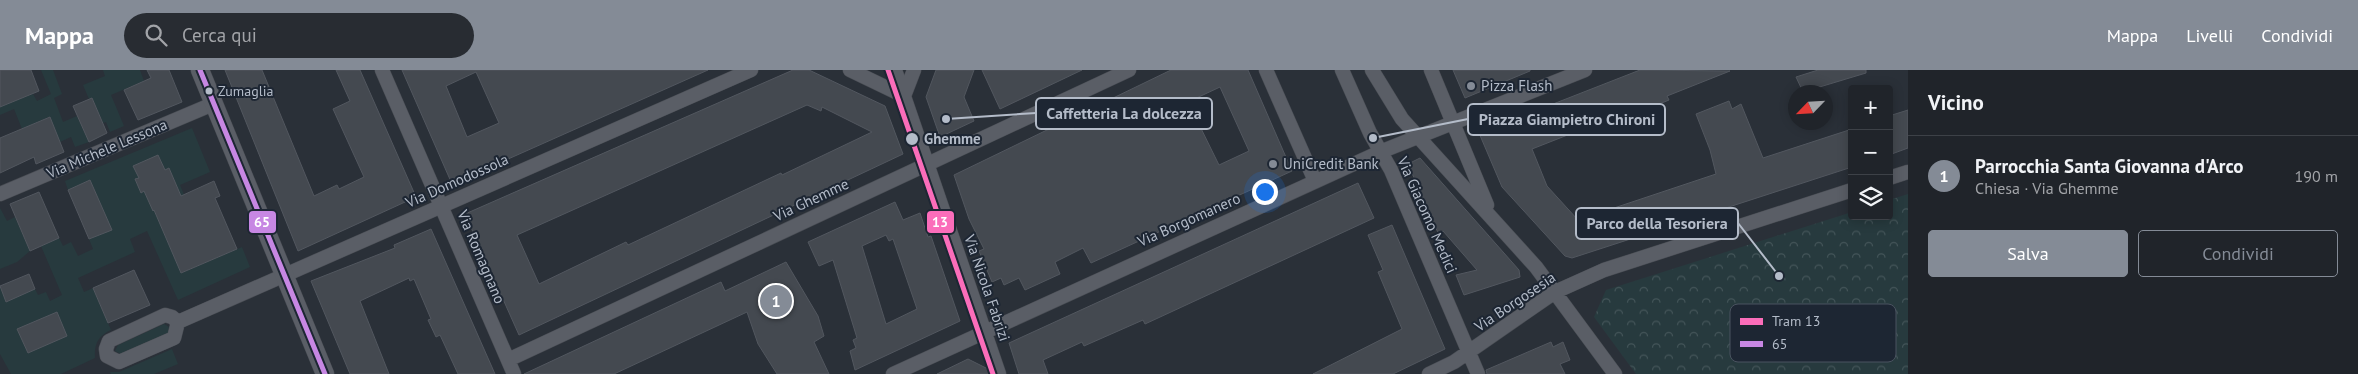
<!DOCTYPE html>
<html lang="it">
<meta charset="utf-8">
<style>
body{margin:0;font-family:"PT Sans",sans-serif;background:#282c32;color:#f1f3f6}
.controls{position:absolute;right:15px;top:15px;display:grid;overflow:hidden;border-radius:5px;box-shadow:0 2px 12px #0003}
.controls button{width:45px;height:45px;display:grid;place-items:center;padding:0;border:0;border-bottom:1px solid #3d4147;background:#20242a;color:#f1f3f6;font:25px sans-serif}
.compass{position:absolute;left:1788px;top:15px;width:45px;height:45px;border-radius:50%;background:#20242a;box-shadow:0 2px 12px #0003;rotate:245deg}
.you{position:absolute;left:1264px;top:121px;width:18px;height:18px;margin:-12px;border:4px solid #fff;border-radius:50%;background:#1a73e8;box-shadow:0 0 0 8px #1a73e833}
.badge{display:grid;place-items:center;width:32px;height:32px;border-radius:50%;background:#848b96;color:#fff;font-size:16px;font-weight:700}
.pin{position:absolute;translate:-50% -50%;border:2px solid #fff;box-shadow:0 1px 5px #0006}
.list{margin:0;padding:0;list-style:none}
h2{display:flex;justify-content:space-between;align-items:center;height:65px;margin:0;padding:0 20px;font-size:21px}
h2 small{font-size:16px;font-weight:400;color:#a2a4a8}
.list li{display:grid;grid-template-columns:32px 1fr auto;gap:15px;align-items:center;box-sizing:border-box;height:80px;padding:0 20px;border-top:1px solid #3d4147}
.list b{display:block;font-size:19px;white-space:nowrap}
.list p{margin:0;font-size:16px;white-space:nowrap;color:#a2a4a8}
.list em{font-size:16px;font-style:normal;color:#a2a4a8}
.actions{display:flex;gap:10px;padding:15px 20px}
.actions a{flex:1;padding:11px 0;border:1px solid #848b96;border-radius:5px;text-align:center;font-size:18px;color:#848b96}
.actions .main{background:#848b96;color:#fff}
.icon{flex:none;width:28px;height:28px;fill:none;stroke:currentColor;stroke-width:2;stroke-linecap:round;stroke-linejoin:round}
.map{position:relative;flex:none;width:1908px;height:304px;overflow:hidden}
header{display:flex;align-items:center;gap:30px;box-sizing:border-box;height:70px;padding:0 25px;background:#848b96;color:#fff}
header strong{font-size:24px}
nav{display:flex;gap:28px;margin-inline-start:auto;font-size:18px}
.search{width:350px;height:45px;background:#282c32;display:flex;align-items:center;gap:12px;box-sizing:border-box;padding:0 18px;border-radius:28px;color:#a2a4a8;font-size:19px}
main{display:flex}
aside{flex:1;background:#20242a}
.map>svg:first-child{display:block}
.green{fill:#273a3e}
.park{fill:url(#park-crowns)}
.building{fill:#444950;stroke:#52575f;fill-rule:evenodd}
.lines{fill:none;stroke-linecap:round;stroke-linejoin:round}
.minor-casing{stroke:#484c53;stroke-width:15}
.tertiary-casing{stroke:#484c53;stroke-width:19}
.minor{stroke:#5a5e66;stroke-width:14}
.tertiary{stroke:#5a5e66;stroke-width:18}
.bus-1-casing{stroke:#1d2633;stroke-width:9}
.bus-1{stroke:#c787e3;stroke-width:5}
.tram-1-casing{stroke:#1d2633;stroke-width:9}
.tram-1{stroke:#fb6dba;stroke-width:5}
.poi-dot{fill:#848b96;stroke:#1d2633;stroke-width:2}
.bus-dot{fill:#b4bcc9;stroke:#1d2633;stroke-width:2}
.labels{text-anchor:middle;stroke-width:4;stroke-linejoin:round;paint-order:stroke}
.bus-label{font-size:14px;fill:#b4bcc9;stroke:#1d2633;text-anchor:start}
.poi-label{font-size:15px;fill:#b4bcc9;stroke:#1d2633;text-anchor:start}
.stop-label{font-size:15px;font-weight:bold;fill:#b4bcc9;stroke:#1d2633;text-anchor:start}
.street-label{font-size:15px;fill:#b4bcc9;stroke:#1d2633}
.key{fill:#1d2633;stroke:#4a5360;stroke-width:1}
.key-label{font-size:14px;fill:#b4bcc9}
.leader{fill:none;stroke:#b4bcc9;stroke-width:2}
.callout-dot{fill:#b4bcc9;stroke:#1d2633;stroke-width:2}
.callout{fill:#1d2633;stroke:#b4bcc9;stroke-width:2}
.callout-label{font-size:16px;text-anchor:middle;font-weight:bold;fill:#b4bcc9}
.line-badge{stroke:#1d2633;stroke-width:2}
.badge-label{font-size:14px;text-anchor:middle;font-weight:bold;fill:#fff}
</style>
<header>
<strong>Mappa</strong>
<div class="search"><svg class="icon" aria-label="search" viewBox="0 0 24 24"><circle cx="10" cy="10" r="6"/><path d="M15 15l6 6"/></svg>Cerca qui</div>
<nav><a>Mappa</a><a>Livelli</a><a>Condividi</a></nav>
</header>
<main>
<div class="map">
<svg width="1908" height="304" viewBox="0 0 1908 304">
<defs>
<pattern id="park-crowns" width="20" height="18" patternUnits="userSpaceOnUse" patternTransform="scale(1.25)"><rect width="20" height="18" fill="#273a3e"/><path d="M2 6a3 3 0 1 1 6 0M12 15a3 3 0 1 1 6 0" fill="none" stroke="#445559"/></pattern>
</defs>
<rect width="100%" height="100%" fill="#2a3038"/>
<!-- green -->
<path class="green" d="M41,0H53L62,24L54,28L63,52L77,46L89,72L75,77L71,67L60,72L49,47L22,59L14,39L0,45V5L11,32L33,24L37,31L51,24Z
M103,0H140L144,11L111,25L124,56L110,62L106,52L103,53L92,28L89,29L83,15L105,6Z
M192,58L210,102L180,115L190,139L181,203L242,177L250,197L178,230L147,161L130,169L135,182L78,208L84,222L93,218L111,260C98,266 94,274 95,288L61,304H11L0,284V217L6,231L35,219L38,225L46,222L50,231L62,225L41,176L59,168L63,176L71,172L78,186L93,179L89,169L111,159L90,110L68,120L65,111Z
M0,138L7,151L15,147L30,181L17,192L0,199Z
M164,254L169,257L168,264L121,284L115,281L118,275Z
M172,279L178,294L154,304H111L110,302H119Z"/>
<!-- park -->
<path class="park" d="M1908,124V304H1636L1594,247L1606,220L1852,142V146H1889V130Z"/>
<!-- building -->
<path class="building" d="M0,0H31L39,21L0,37Z
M147,0H169L182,32L138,50L124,20L151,8Z
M225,0H262L314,126L337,115L339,119L364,107L333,39L350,31L336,0H360L416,127L298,181Z
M402,0H708L452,114ZM476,2L499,53L467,67L446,16Z
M793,0H809L885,36L903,84L519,265L465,144ZM807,35L821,41L822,37L872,62L782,105L781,103L628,175L626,172L539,214L517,165Z
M936,0H974L964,27L974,51L940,67L926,27Z
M982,0H1082L1000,39Z
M1171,0H1248L1292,101L1091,193L1083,178L1055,192L1060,204L1025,220L1019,208L1004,215L1001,208L992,212L979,181L984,179L969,149L954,105ZM1220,17L1249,81L1219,95L1188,32Z
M1453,0H1530V1L1465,28Z
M1640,0L1730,1L1667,26L1669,30L1623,49L1621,44L1532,79L1547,116L1578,150L1716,104L1710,80L1696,44L1729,31L1732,39L1741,34L1763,88L1852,59V97L1572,188L1565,186L1502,117L1479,63Z
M1818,0H1866V3L1803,22L1796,7Z
M92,28L107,63L89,72L73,36Z
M1908,40V78L1889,85V46Z
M50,47L64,82L36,94L34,87L0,103V68Z
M158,85L165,100L169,98L181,126L214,111L220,126L215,128L237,179L181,203L154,140L153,141L144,121L141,123L135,109L139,108L133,96Z
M1420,88L1519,200L1520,207L1464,225L1456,205L1477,200L1443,161L1439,165L1408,94Z
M90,110L112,160L89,169L68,120Z
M1358,113L1374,148L1145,254L1143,250L1084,276L1082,272L1043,290L1048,304H1019L1009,273Z
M39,122L59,168L30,181L10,134Z
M895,132L903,150L920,143L928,167L931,166L960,251L855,300L850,281L856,278L853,270L857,268L833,190L819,196L808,172ZM886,165L889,171L893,169L917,239L886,254L862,176Z
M1392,155L1445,279L1393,304H1313L1402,259L1378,202L1383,200L1368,165Z
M431,159L495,304H458L440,265L436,267L428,250L431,249L414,209L410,211L409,208L360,231L389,304H350L311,211L395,178L394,175Z
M786,192L818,246L824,266L814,272L829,304H777L758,274L747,242L614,304H524L721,212L725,221Z
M134,200L150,235L108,253L93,218Z
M29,204L35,219L6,232L0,216Z
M57,242L67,266L28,283L17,259Z
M1551,272L1553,277L1563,272L1570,290L1560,294L1565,304H1487L1486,300Z
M968,289L988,299L990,304H937Z"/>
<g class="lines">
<!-- minor casing -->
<g class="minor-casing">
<path id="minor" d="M382,0L514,304
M850,0L904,26L914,0
M895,0L999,304
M1266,0L1315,111
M1342,0L1370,63L1391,100L1478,304
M1372,0L1402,49L1536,197L1615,304
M1431,0L1487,135
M1889,108L1908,102
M0,124L213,34
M165,245L172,247L178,252L174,268L119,292L107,286L106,279L109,271Z
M178,252L751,0
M508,290L1129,0
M893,304L1380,82L1585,0
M1429,304L1454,292L1555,222L1604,200L1852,120"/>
</g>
<!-- tertiary casing -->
<g class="tertiary-casing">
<path id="tertiary" d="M200,0L325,304"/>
</g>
<!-- minor -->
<use href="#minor" class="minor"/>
<!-- tertiary -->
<use href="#tertiary" class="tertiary"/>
<!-- bus-1 casing -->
<g class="bus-1-casing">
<path id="bus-1" d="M200,0L325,304"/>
</g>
<!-- bus-1 -->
<use href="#bus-1" class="bus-1"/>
<!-- tram-1 casing -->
<g class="tram-1-casing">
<path id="tram-1" d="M888,0L993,304"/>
</g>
<!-- tram-1 -->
<use href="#tram-1" class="tram-1"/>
</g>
<!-- markers -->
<g class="poi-dot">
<circle cx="1471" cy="16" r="5"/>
<circle cx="1273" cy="94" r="5"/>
</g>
<g class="bus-dot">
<circle cx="209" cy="21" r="4.5"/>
<circle cx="912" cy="69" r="7"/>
</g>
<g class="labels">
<!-- bus labels -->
<g class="bus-label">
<text x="218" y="26">Zumaglia</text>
</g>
<!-- poi labels -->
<g class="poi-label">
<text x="1481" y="21">Pizza Flash</text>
<text x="1283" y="99">UniCredit Bank</text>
</g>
<!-- stop labels -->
<g class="stop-label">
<text x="924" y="74">Ghemme</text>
</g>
<!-- street labels -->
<g class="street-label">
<text transform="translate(107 79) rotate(-23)" y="5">Via Michele Lessona</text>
<text transform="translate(457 111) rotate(-24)" y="5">Via Domodossola</text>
<text transform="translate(811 130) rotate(-25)" y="5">Via Ghemme</text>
<text transform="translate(1427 145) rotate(66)" y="5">Via Giacomo Medici</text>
<text transform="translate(1189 150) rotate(-24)" y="5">Via Borgomanero</text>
<text transform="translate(481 187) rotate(67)" y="5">Via Romagnano</text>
<text transform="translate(987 218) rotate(71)" y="5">Via Nicola Fabrizi</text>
<text transform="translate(1515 232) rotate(-34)" y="5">Via Borgosesia</text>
</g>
</g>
<!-- legend -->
<rect x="1730" y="234" width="166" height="58" rx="8" class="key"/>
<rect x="1740" y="248" width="23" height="7" fill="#fb6dba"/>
<rect x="1740" y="271" width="23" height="6" fill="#c787e3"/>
<g class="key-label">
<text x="1772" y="256">Tram 13</text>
<text x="1772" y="279">65</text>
</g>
<!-- callouts -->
<path class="leader" d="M946 49L1036 43M1373 68L1468 49M1779 206L1738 153"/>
<g class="callout-dot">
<circle cx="946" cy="49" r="5"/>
<circle cx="1373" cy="68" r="5"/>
<circle cx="1779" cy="206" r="5"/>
</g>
<g class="callout">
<rect x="1036" y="28" width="176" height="31" rx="5"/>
<rect x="1468" y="34" width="197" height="31" rx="5"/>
<rect x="1576" y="138" width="162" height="31" rx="5"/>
</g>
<g class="callout-label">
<text x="1124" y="49">Caffetteria La dolcezza</text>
<text x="1567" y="55">Piazza Giampietro Chironi</text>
<text x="1657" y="159">Parco della Tesoriera</text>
</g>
<g class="line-badge">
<rect x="248" y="140" width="29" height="24" rx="5" fill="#c787e3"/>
<rect x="926" y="140" width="29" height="24" rx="5" fill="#fb6dba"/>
</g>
<g class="badge-label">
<text x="262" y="157">65</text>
<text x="940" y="157">13</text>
</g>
</svg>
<div class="controls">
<button>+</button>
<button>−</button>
<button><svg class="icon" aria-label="layers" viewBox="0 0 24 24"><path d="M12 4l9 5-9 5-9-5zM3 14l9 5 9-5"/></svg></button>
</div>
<svg class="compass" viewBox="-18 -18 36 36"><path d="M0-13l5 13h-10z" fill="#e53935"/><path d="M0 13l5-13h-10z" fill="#a2a4a8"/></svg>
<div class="you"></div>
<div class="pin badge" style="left:776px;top:231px">1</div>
</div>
<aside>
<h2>Vicino<small></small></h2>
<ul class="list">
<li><span class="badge">1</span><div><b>Parrocchia Santa Giovanna d'Arco</b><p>Chiesa · Via Ghemme</p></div><em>190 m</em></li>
</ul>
<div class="actions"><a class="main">Salva</a><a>Condividi</a></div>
</aside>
</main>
